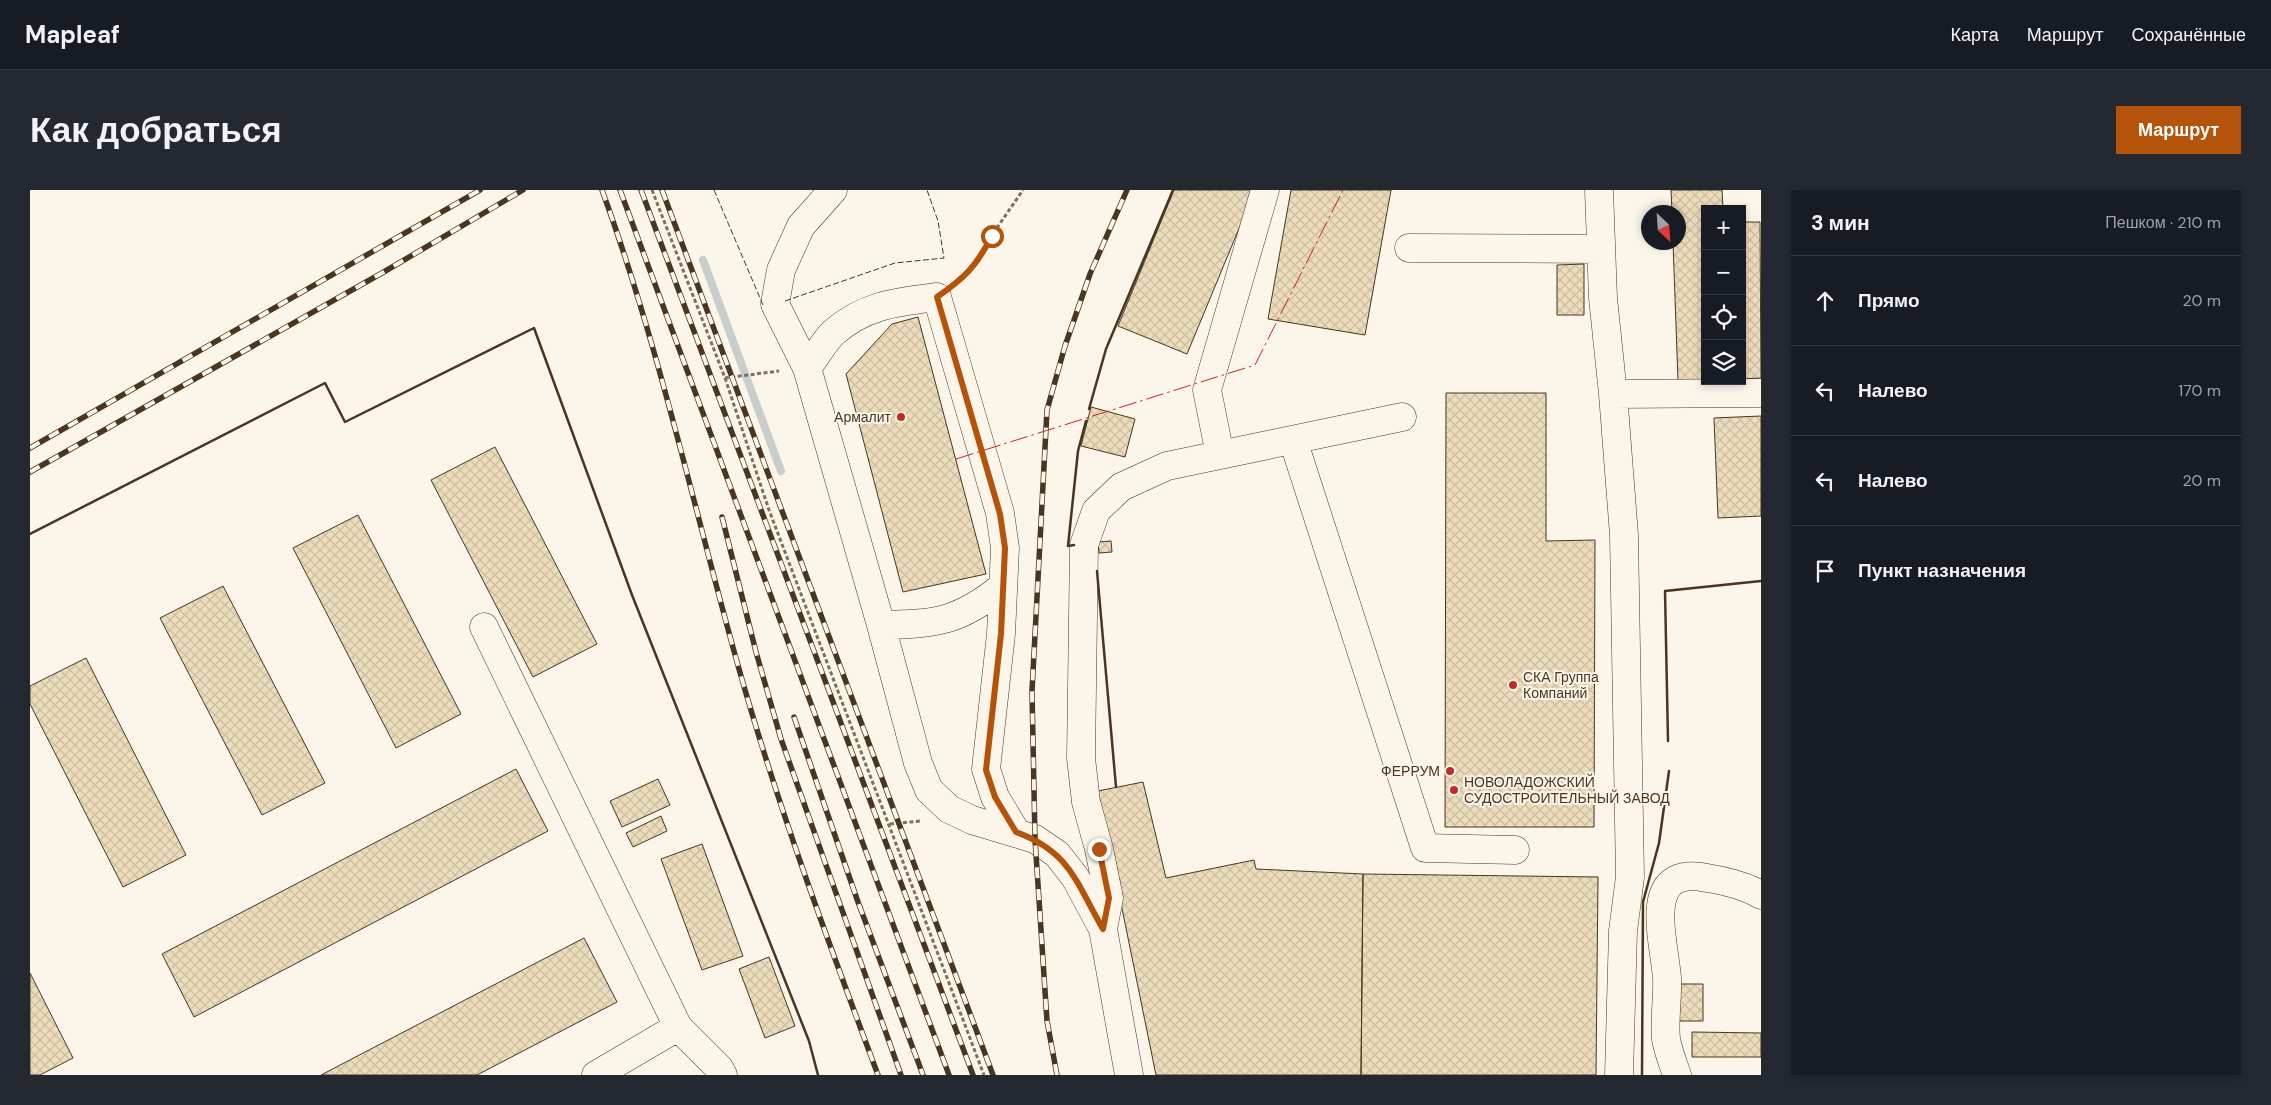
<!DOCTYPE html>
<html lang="ru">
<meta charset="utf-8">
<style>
body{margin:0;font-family:"DM Sans",sans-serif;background:#242831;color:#f1f3f6}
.controls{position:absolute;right:15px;top:15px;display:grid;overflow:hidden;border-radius:0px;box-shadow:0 2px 8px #0003}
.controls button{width:45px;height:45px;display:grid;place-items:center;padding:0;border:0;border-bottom:1px solid #363941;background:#171b24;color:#f1f3f6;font:25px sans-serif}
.compass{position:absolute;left:1611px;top:15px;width:45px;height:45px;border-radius:50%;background:#171b24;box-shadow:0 2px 8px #0003;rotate:155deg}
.stop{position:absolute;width:15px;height:15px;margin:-11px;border:4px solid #b45309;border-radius:50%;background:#fff}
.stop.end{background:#b45309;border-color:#fff;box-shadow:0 1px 5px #0008}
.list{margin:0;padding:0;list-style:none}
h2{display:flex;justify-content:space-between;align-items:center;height:65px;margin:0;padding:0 20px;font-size:21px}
h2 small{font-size:16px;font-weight:400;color:#9ea1a6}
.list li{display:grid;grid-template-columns:32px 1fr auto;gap:15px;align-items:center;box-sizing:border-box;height:90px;padding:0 20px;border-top:1px solid #363941}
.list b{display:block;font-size:19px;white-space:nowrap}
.list em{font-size:16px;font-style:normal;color:#9ea1a6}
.icon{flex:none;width:28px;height:28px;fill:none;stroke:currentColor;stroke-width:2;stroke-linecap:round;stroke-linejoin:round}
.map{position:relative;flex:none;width:1731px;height:885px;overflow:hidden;border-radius:0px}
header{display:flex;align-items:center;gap:30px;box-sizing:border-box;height:70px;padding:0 25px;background:#171b24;border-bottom:1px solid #363941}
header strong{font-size:24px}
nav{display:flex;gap:28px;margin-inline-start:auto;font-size:18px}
.intro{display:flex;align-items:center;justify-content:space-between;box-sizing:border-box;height:120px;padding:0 30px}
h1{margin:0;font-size:35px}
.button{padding:12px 22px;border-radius:0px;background:#b45309;color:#fff;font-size:18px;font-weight:700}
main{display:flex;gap:30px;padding:0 30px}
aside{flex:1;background:#171b24;border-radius:0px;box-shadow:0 2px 8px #0003}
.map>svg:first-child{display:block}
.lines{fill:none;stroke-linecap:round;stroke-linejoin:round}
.stream{stroke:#c9cecd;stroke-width:8}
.building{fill:url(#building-cross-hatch);stroke:#4a3520}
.minor-casing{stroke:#4a3520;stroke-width:29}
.path{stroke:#7f6f5c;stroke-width:3;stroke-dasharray:4 2.5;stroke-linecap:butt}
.minor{stroke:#fbf6e9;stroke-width:28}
.rail-casing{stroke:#4a3520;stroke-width:5.5}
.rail{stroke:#fbf6e9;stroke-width:4;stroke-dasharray:11;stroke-linecap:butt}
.fence{stroke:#4a3520;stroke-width:1;stroke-dasharray:6 2.5;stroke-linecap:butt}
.wall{stroke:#4a3520;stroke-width:2.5}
.power{stroke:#c62828;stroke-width:1;stroke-dasharray:18 4 2.5 4;stroke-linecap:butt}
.route{stroke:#b45309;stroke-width:6}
.poi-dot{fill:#c62828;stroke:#fbf6e9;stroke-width:2}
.labels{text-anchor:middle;stroke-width:4;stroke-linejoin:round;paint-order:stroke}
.poi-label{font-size:14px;fill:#4a3520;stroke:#fbf6e9;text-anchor:end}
</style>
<header>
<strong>Mapleaf</strong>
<nav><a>Карта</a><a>Маршрут</a><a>Сохранённые</a></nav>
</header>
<div class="intro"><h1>Как добраться</h1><a class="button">Маршрут</a></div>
<main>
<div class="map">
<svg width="1731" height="885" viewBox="0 0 1731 885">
<defs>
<pattern id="building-cross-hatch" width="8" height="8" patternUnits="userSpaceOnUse" patternTransform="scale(1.25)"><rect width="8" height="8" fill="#ecdcbc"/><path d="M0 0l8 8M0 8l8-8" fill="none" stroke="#ccbda1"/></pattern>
</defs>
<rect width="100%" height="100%" fill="#fbf6e9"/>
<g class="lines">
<!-- stream -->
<path class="stream" d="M673,70L751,281"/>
</g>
<!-- building -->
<path class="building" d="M1144,0H1225L1157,164L1088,136Z
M1261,0H1361L1335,145L1238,129Z
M1641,0H1692L1693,19H1675V190L1648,191L1643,52H1648V22H1642Z
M1712,32H1730L1731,188L1712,189Z
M1554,74V125H1527V75Z
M888,127L956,384L873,402L816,184L862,134Z
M1416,203H1516V351L1565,350L1564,637H1415Z
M1061,217L1105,229L1095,267L1051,256Z
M1731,226V326L1688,328L1684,228Z
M465,257L567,454L503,487L401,290Z
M328,325L431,524L366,558L263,358Z
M1081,351L1082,362L1069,363L1068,352Z
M193,396L295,593L232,625L130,428Z
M56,468L156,665L93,697L0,514V496Z
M486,579L518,641L164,827L132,764Z
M628,589L640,615L592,637L580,611Z
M1113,592L1136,688L1224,670L1226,679L1333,684L1331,885H1126L1068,601Z
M631,626L637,641L603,657L596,643Z
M672,654L713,766L672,780L631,669Z
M1333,684L1568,687L1566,885H1331Z
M554,748L587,812L447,885H291Z
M739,767L765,836L735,848L709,779Z
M0,783L43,868L10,885H0Z
M1642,794H1673V831H1643Z
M1662,842L1731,843V867H1662Z"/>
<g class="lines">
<!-- minor casing -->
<g class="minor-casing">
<path id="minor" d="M803,0L771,36L751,80L745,114L777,178L851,435L888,573L899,600L919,619L942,630L1005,649L1027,664L1045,687L1073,739L1099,885
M1569,0L1573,108L1583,204L1594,345L1600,687L1593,741L1589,885
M1379,58L1571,59
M777,178C786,167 793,153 803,143C834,115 867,112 907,107L970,323L975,358L971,444L956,579L965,607L986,642
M1583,204L1731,203
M1263,250L1395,658L1485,660
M1190,265L1177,200L1235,0
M851,435C906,434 929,432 973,396
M454,437L648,837L566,885
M1073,739L1079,708L1069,659L1056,612L1051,568L1054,355L1066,321L1091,297L1137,276L1372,227
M648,837L689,878L693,885
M1647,885C1643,873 1638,861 1636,849C1634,829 1638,808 1637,788C1634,749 1610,674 1677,688C1696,691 1714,695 1731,705"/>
</g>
<!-- path -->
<path class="path" d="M622,0L695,188L749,181
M930,91L948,72L962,45L993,0
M695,188L739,320L954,885
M860,634L891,631"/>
<!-- minor -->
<use href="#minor" class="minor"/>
<!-- rail casing -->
<g class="rail-casing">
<path id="rail" d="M572,0C629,156 664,319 709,479C748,617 798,751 848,885
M590,0L919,885
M611,0L943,885
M632,0L963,885
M0,258L450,0
M0,282L352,83L493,0
M692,327L726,462L751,549L871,885
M764,527L828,712L893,885
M1027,885L1017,831L1005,649L1002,501L1017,220L1035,156L1060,84L1097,0"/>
</g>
<!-- rail -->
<use href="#rail" class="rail"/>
<!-- fence -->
<path class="fence" d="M684,0L733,115
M755,111L865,73L914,68L908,31L897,0"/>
<!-- wall -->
<path class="wall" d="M1059,219L1076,159L1143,0
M0,344L295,193L315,232L504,138L602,405L779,851L788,885
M1044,355L1038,356L1048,261L1056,231
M1067,381L1086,597
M1638,551L1635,401L1731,391
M1612,885L1613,712L1629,653L1639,581"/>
<!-- power -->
<path class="power" d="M926,269L1225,175L1313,0"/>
</g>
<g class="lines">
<!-- route -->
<path class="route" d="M962,46C946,76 936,87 907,107L970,324L975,358L971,444L956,580L965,607L986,642C1041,662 1046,693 1073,739L1079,708L1069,659"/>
</g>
<!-- markers -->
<g class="poi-dot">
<circle cx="871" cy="227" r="5"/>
<circle cx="1483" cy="495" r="5"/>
<circle cx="1420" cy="581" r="5"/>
<circle cx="1424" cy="600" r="5"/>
</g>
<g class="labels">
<!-- poi labels -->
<g class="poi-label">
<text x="861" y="232">Армалит</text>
<text x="1493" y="492" text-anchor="start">СКА Группа<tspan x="1493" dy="16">Компаний</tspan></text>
<text x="1410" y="586">ФЕРРУМ</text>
<text x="1434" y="597" text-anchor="start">НОВОЛАДОЖСКИЙ<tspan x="1434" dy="16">СУДОСТРОИТЕЛЬНЫЙ ЗАВОД</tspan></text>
</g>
</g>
</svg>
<div class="controls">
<button>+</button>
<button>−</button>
<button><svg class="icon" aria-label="locate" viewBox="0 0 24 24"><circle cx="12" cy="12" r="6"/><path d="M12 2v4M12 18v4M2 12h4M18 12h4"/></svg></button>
<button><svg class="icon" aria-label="layers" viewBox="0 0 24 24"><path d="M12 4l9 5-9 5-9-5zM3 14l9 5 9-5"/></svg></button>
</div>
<svg class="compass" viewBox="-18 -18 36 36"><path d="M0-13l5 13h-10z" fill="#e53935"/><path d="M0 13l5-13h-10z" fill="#9ea1a6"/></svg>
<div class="stop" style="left:962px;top:46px"></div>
<div class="stop end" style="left:1069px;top:659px"></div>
</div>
<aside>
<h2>3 мин<small>Пешком · 210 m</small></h2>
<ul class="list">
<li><svg class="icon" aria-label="ahead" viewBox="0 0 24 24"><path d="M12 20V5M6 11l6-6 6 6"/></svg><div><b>Прямо</b></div><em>20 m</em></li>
<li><svg class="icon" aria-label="left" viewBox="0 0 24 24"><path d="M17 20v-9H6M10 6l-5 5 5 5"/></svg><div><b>Налево</b></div><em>170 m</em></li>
<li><svg class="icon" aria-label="left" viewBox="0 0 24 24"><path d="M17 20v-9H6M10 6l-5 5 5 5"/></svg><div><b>Налево</b></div><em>20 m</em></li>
<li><svg class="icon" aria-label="arrive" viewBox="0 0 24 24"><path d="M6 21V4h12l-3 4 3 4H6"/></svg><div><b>Пункт назначения</b></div></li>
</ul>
</aside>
</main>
